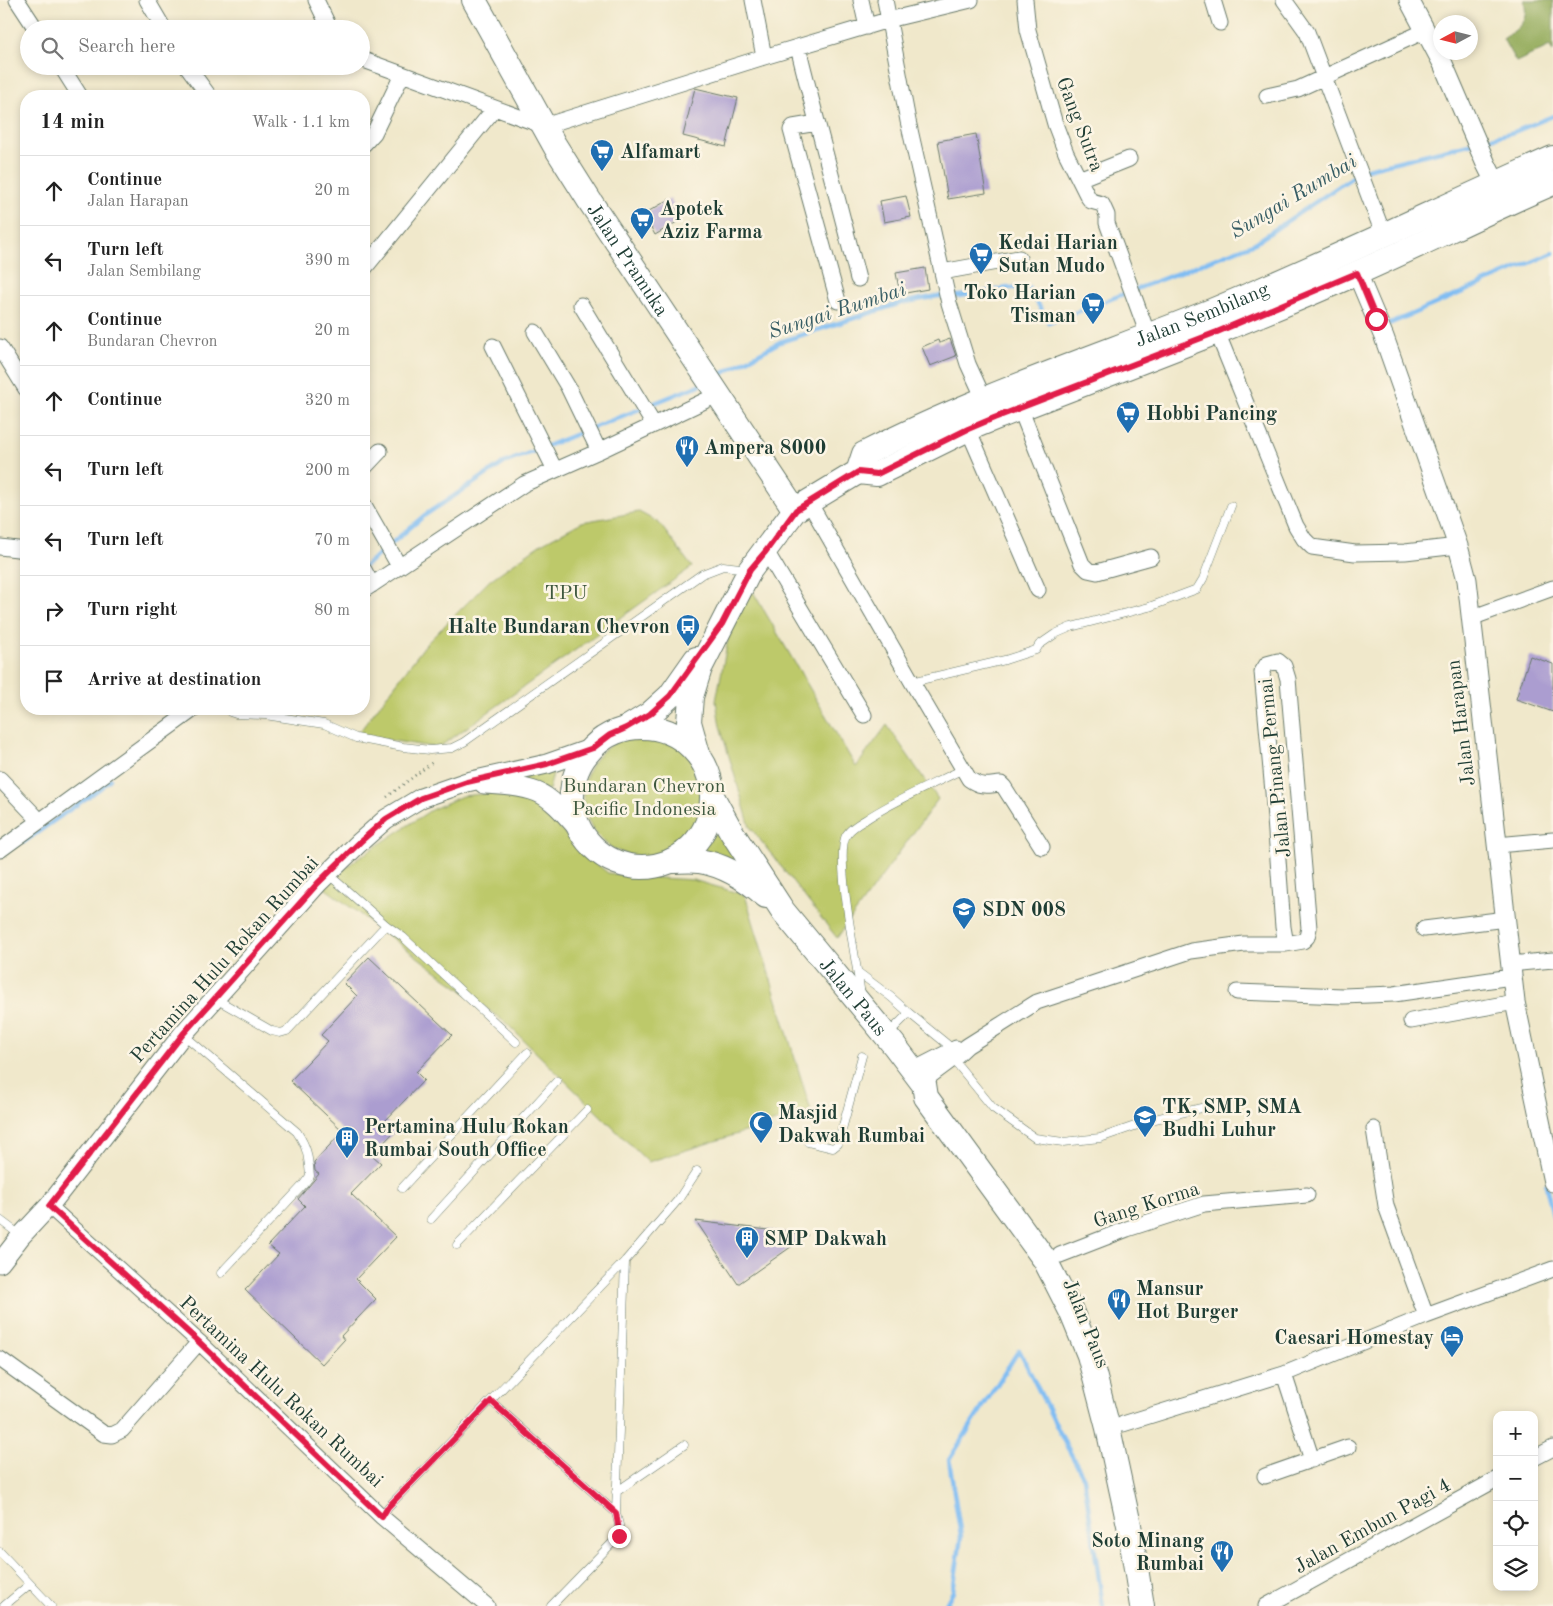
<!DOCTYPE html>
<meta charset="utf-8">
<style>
body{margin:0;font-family:"Old Standard TT",serif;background:#f2f2f2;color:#222}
.controls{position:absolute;right:15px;bottom:15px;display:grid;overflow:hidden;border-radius:10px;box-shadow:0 2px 8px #0003}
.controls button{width:45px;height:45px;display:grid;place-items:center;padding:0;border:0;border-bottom:1px solid #e0e0e0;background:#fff;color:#222;font:25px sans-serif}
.compass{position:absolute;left:1433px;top:15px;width:45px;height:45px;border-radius:50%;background:#fff;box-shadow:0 2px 8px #0003;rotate:263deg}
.stop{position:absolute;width:15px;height:15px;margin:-11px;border:4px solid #e11d48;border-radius:50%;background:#fff}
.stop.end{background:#e11d48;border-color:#fff;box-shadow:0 1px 5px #0008}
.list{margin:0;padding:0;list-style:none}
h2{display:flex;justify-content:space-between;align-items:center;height:65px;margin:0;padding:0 20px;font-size:21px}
h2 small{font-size:16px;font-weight:400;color:#767676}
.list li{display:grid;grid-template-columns:32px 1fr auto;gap:15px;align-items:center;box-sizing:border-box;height:70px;padding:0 20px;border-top:1px solid #e0e0e0}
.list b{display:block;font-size:19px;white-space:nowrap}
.list p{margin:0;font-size:16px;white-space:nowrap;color:#767676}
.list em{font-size:16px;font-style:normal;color:#767676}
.icon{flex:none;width:28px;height:28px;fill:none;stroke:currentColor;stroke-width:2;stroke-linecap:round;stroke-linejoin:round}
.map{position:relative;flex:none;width:1553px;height:1606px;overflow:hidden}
.search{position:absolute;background:#fff;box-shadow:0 2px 8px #0003;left:20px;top:20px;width:350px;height:55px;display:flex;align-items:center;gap:12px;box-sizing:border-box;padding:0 18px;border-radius:28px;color:#767676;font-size:19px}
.panel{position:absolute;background:#fff;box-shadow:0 2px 8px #0003;left:20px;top:90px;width:350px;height:625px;border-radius:20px}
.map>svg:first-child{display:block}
.green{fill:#bdc96b;stroke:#6e8350}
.forest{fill:#96ad5f;stroke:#5a754a}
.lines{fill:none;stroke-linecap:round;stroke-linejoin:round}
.stream{stroke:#80bdf3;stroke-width:4.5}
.building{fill:#ab9dd0}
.service-casing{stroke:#687969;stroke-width:9}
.minor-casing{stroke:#687969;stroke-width:17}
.tertiary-casing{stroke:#687969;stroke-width:21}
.primary-casing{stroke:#687969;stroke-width:26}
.path{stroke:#687969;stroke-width:2.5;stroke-dasharray:1 4;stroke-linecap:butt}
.service{stroke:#fff;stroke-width:8}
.minor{stroke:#fff;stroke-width:15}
.tertiary{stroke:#fff;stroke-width:19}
.primary{stroke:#fff;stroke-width:24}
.route{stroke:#e11d48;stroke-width:6}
.labels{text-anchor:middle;stroke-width:5;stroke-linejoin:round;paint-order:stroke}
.street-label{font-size:20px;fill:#1f3d34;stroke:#fcf5e5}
.poi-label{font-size:20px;font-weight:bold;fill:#1f3d34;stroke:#fcf5e5;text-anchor:start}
.park-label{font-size:20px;fill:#3f593f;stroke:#fcf5e5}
.water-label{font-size:21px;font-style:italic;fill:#375d64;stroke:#fcf5e5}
</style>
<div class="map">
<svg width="1553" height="1606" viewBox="0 0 1553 1606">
<rect width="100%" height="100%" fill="#fcf5e5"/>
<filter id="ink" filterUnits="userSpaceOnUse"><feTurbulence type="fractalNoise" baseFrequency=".02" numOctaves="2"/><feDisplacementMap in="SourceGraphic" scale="10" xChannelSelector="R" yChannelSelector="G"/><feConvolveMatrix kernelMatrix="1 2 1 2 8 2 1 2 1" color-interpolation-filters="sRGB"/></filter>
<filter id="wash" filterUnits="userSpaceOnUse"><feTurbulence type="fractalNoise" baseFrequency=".0096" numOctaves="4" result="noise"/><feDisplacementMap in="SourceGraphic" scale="20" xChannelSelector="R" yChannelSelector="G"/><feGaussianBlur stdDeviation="1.12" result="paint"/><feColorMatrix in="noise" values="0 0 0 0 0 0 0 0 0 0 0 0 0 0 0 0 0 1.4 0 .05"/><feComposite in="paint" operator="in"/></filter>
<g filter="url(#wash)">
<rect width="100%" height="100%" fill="#f0e8cb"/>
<!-- green -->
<path class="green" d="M639,512L659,523L692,567L438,748L357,735L426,644L490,580L541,544L582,522Z
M752,590L856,767L887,725L938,799L837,938L750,827L720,726L716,701L730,629Z
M583 796a61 61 0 1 1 122 0a61 61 0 1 1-122 0Z
M554,770L549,790L502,780Z
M499,792L536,805L589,858L608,873L628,876L693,880L745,895L811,1111L648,1162L506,1023L322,886L357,859L431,810L462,796Z
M715,832L755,878L697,853Z"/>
<!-- forest -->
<path class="forest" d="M1524,0H1553V52L1550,46L1516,62L1503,39C1520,27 1529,22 1524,0Z"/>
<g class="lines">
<!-- stream -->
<path class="stream" d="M1480,141L1514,132L1553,116
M1389,324L1553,253
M716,377L780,342L901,303L938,296H959L1008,288H1029L1049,323L1255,243L1363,170L1473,143
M647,406L702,384
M365,566L425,515L504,463L640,409
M24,842L99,789L110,779
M1546,1185L1553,1216
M1019,1350L1065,1443L1084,1478L1103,1606
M945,1606L953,1591L961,1537L949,1460L1019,1350"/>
</g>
<g id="blocks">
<!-- building -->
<path class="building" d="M695,88L738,98L726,147L683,136Z
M976,134L986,193L948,199L938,141Z
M906,196L911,217L884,222L880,201Z
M670,199L682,219L655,235L644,214Z
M925,268L928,289L900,294L896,273Z
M950,339L956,356L930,366L922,347L938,340L939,343Z
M1530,656L1553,664V712L1516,699Z
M369,957L452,1035L416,1072L424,1080L386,1120L394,1132L372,1155L381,1163L351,1194L396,1237L356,1279L376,1299L341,1336L344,1340L322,1364L245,1290L279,1254L268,1245L305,1206L298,1199L319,1174L315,1171L314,1162L343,1131L290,1081L328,1041L321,1035L357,996L344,983Z
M696,1221L808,1235L738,1284Z"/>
</g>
</g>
<g filter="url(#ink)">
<use href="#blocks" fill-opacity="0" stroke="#687969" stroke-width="1"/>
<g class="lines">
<!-- service casing -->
<g class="service-casing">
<path id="service" d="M912,682L1005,660L1036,650L1039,645L1055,634L1071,627L1149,607L1197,589L1203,579L1231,506
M228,709L230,712L236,714L265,715L324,724L356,738L403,747L430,750L452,748L464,742L702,574L723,566L748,569
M328,874L386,925
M859,973L891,997L909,1013
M861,996C858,968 833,852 847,834C851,828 858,824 865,820C895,800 930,786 963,769
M216,999L272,1031L280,1033L287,1031L386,925L403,937L516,1042
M888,1034L909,1013L953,1049
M184,1035L297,1132C308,1149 308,1156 310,1176L304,1184L221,1273
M953,1059L993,1108L1035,1138L1063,1142L1100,1138L1155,1119L1218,1104
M808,1142L833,1148L838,1144L862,1056
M402,1188L527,1053
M431,1219L557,1081
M0,1220L20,1235
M457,1245L587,1110
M491,1401L616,1513L619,1525V1536L551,1606
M616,1492L684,1445
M616,1513L625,1261
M382,1517L388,1507L625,1261L678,1200L697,1171
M0,1552L51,1606
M4,1606L30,1584"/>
</g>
<!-- minor casing -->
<g class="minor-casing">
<path id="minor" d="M17,0L36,29
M147,0L164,29
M316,0L330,29
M753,0L764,57
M861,0L867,27
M885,0L908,121L949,303L968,364L984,399
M1025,0L1028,30L1055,124L1066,153L1088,197L1091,201L1102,204L1107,215V223L1148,335
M1213,0L1220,23
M1284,0L1307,32L1384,236
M798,47C817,125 839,202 858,279
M361,59L544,126L764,57L888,20L971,0
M61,66L80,96
M187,66L209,96
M1267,96L1298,89L1425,31
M817,123L793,127L791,130L838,301
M364,144L374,133L402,75
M1079,179L1129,159
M364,269L495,108
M942,272L1019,258
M581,305L654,425
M535,332L568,387L599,451
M1217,332L1296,526L1304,539L1312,547L1355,553L1405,552L1458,546
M493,346L555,470
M0,347L26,389
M1020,408L1082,564L1088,570L1097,572L1151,557
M968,429L1038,590
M364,468L380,451
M809,502L912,682L969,779C982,788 987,785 1001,784L1004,787L1042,847
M364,505L399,566
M0,547L26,550
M766,551L864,715
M364,570L372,585
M364,590L524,484L599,451L719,394
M1471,618L1553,588
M0,779L40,821
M1497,845L1553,840
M0,850L194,709
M1424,929L1506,919
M1510,964L1553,960
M1237,992L1343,996L1394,994L1511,977
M1411,1021L1515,1002
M913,1070L956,1048
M922,1082L953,1059L967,1046L1037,1002L1191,951L1244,944H1286L1303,941L1307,937L1309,928L1288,679L1284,666L1278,661L1267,664L1262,672L1273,792L1283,927L1286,944
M1374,1129L1386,1206L1426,1316
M49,1206L199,1342L382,1517L487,1606
M1060,1255L1127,1229L1204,1204L1307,1195
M0,1359L104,1434L112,1435L122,1430L199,1342
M1284,1374L1312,1460
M1123,1424L1284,1374L1426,1316L1553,1269
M1534,1458L1553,1448
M1265,1476L1348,1447
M1266,1606L1497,1479"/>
</g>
<!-- tertiary casing -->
<g class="tertiary-casing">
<path id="tertiary" d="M1409,0L1443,64L1486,164L1496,184
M1357,273L1384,337L1458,546L1467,580L1515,1002L1553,1182
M484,784C502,785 521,786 537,792C553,798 571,821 583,834
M0,1263L21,1236L49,1206L183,1034L318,883L360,842L386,819L421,798L467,782L547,764L593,748"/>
</g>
<!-- primary casing -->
<g class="primary-casing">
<g id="primary">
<path id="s1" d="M474,0L555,146L589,200L795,510"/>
<path d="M858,472L877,474L968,429L995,418C1116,371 1238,326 1357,273C1423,244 1487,211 1553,183"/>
<circle cx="642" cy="797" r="70"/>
<path d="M627,728L650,714L670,696L696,659"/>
<path id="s2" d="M698,754L689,722L691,697L700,668L750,570L795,510L858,472L864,454C975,397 1093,358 1209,312C1325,264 1438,209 1553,158"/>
<path id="s3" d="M712,796L731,831L783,911L894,1045L922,1082L924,1084L926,1097L1045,1260L1071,1311L1089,1355L1108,1428L1129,1525L1142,1606"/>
<path d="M671,861C680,861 690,860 699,861C724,865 748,880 766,896"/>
</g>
</g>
<!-- path -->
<path class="path" d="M387,797L434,761"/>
<!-- service -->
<use href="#service" class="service"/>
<!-- minor -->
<use href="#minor" class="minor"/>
<!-- tertiary -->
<use href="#tertiary" class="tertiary"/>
<!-- primary -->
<use href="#primary" class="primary"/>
</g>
</g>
<g class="lines" filter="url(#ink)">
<!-- route -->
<path class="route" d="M619,1536L618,1525L616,1513L491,1401L388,1507L382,1517L199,1342L49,1206L183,1034L318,883L360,842L386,819L421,798L467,782L547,764L593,748L610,735L626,728L650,714L670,696L722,624L750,570L766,551L796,510L858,472L877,474L968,429L994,418L1217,332L1357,273L1376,319"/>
</g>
<!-- icons -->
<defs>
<g id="supermarket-pin" transform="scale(1.25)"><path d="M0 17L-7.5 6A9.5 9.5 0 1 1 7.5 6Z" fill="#1f6fb2" stroke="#fcf5e5"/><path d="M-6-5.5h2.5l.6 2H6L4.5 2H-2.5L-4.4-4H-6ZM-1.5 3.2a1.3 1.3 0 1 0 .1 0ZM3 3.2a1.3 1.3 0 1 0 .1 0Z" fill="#fff"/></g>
<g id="restaurant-pin" transform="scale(1.25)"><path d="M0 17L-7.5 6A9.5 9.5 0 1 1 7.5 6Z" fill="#1f6fb2" stroke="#fcf5e5"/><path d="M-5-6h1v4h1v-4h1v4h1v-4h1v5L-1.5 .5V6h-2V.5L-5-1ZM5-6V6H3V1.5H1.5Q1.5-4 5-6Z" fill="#fff"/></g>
<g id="bus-pin" transform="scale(1.25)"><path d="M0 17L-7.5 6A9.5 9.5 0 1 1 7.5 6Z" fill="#1f6fb2" stroke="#fcf5e5"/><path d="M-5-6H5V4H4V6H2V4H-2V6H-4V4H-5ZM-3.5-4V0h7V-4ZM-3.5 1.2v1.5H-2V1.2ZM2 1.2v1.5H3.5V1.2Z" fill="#fff"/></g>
<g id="school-pin" transform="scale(1.25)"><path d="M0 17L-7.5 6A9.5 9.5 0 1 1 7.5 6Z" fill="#1f6fb2" stroke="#fcf5e5"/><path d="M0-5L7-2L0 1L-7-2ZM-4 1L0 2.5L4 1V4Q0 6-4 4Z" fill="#fff"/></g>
<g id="mosque-pin" transform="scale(1.25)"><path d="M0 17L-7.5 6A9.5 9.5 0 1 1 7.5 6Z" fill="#1f6fb2" stroke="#fcf5e5"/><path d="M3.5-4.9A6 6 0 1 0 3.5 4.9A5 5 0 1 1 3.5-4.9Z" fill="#fff"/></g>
<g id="building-pin" transform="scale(1.25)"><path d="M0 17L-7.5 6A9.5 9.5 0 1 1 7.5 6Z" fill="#1f6fb2" stroke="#fcf5e5"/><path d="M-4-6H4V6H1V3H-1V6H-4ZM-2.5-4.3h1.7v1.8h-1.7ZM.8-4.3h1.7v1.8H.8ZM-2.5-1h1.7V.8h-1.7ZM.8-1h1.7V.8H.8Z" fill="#fff"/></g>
<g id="hotel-pin" transform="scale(1.25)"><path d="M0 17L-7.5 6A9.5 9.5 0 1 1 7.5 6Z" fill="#1f6fb2" stroke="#fcf5e5"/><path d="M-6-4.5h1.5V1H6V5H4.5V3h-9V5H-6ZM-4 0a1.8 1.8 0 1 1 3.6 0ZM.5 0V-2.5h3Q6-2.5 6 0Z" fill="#fff"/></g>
</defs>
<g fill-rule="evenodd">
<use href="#supermarket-pin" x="602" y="151"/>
<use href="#supermarket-pin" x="642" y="219"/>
<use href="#supermarket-pin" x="981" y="254"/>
<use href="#supermarket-pin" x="1093" y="304"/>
<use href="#supermarket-pin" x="1128" y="413"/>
<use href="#restaurant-pin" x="687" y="447"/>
<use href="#bus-pin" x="688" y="626"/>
<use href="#school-pin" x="964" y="909"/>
<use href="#school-pin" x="1145" y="1117"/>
<use href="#mosque-pin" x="761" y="1123"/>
<use href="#building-pin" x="347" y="1138"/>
<use href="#building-pin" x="747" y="1238"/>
<use href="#restaurant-pin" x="1119" y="1300"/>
<use href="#hotel-pin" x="1452" y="1337"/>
<use href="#restaurant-pin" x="1222" y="1552"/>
</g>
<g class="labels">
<!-- street labels -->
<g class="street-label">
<text transform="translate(1081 124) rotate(69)" y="7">Gang Sutra</text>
<text dy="7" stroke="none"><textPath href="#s1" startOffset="302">Jalan Pramuka</textPath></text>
<text dy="7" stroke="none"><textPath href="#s2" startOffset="732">Jalan Sembilang</textPath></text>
<text transform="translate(1460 723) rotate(-97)" y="7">Jalan Harapan</text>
<text transform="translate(1274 768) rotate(-96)" y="7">Jalan Pinang Permai</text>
<text transform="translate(224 959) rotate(-48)" y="7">Pertamina Hulu Rokan Rumbai</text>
<text dy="7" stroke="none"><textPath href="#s3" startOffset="246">Jalan Paus</textPath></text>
<text transform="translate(1146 1204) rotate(-18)" y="7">Gang Korma</text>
<text transform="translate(1087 1323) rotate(68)" y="7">Jalan Paus</text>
<text transform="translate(282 1391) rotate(43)" y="7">Pertamina Hulu Rokan Rumbai</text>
<text transform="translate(1372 1525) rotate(-29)" y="7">Jalan Embun Pagi 4</text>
</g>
<!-- poi labels -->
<g class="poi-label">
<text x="620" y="158">Alfamart</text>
<text x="660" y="215">Apotek<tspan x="660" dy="23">Aziz Farma</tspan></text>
<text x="998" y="249">Kedai Harian<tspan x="998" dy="23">Sutan Mudo</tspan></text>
<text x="1076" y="299" text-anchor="end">Toko Harian<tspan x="1076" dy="23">Tisman</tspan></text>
<text x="1146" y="420">Hobbi Pancing</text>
<text x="704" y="454">Ampera 8000</text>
<text x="670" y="633" text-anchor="end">Halte Bundaran Chevron</text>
<text x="982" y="916">SDN 008</text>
<text x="1162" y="1113">TK, SMP, SMA<tspan x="1162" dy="23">Budhi Luhur</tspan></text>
<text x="778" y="1119">Masjid<tspan x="778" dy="23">Dakwah Rumbai</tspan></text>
<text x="364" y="1133">Pertamina Hulu Rokan<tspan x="364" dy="23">Rumbai South Office</tspan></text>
<text x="764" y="1245">SMP Dakwah</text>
<text x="1136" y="1295">Mansur<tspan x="1136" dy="23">Hot Burger</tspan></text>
<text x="1434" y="1344" text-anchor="end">Caesari Homestay</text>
<text x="1204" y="1547" text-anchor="end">Soto Minang<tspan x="1204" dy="23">Rumbai</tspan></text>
</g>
<!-- park labels -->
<g class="park-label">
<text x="566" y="599">TPU</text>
<text x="644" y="792">Bundaran Chevron<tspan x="644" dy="23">Pacific Indonesia</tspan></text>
</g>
<!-- water labels -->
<g class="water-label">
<text transform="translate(1293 196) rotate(-31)" y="7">Sungai Rumbai</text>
<text transform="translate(837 310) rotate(-18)" y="7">Sungai Rumbai</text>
</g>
</g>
</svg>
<div class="controls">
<button>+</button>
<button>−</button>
<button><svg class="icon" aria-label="locate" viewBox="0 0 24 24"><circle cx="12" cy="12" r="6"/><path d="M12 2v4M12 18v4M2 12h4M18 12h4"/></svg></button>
<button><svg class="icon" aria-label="layers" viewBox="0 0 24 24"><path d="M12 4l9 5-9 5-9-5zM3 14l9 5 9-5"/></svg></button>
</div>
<svg class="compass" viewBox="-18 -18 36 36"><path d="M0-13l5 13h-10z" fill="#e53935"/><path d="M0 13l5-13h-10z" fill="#767676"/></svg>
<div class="stop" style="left:1376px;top:319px"></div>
<div class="stop end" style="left:619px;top:1536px"></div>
<div class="search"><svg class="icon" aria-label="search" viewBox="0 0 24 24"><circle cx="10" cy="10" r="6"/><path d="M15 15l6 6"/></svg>Search here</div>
<section class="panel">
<h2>14 min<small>Walk · 1.1 km</small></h2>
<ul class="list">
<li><svg class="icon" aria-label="ahead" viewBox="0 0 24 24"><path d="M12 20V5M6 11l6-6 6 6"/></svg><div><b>Continue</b><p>Jalan Harapan</p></div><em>20 m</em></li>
<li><svg class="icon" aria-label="left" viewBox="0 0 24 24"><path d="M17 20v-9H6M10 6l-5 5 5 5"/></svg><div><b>Turn left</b><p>Jalan Sembilang</p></div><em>390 m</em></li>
<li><svg class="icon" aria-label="ahead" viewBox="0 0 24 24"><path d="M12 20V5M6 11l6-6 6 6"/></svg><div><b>Continue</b><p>Bundaran Chevron</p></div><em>20 m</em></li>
<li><svg class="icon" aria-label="ahead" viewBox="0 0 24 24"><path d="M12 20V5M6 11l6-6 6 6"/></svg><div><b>Continue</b></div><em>320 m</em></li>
<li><svg class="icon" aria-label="left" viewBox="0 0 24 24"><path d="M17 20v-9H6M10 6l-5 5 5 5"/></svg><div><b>Turn left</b></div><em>200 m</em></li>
<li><svg class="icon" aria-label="left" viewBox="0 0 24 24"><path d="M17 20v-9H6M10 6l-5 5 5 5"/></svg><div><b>Turn left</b></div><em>70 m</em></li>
<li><svg class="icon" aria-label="right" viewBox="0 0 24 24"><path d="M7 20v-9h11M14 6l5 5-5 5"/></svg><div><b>Turn right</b></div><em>80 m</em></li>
<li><svg class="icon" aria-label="arrive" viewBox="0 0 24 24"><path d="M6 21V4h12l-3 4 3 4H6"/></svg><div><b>Arrive at destination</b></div></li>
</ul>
</section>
</div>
